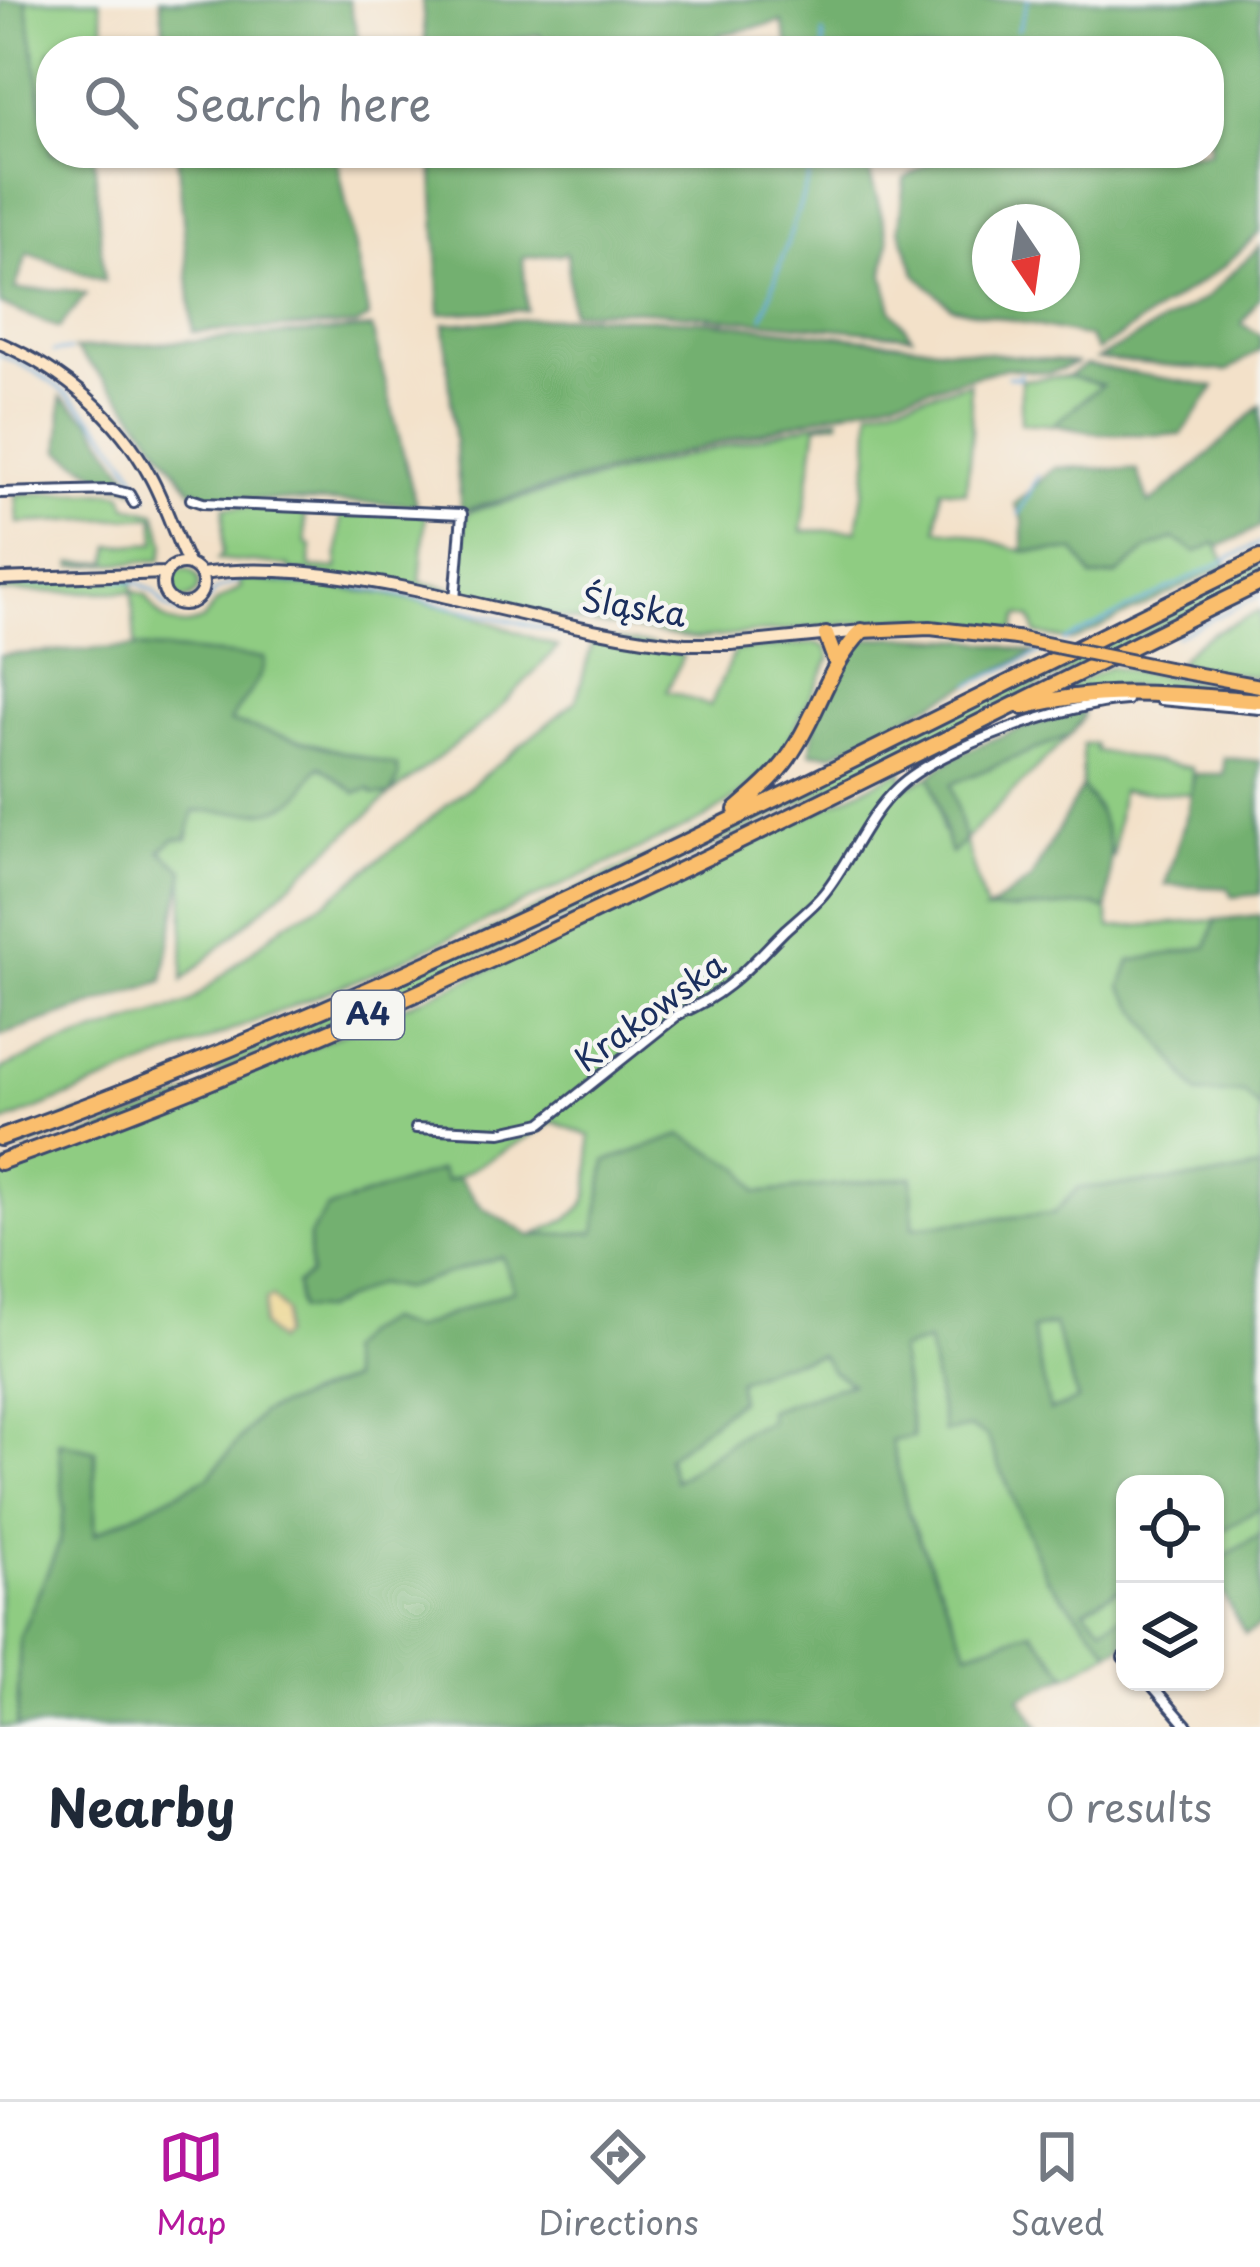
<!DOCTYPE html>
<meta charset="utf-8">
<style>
body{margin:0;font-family:"Playpen Sans",sans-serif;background:#f6f6f7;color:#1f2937}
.controls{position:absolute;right:36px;bottom:36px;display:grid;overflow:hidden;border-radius:24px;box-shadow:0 3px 9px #0004}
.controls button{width:108px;height:108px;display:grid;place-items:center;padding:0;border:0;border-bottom:3px solid #e0e1e3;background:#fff;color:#1f2937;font:60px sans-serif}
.compass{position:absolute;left:972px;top:204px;width:108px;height:108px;border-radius:50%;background:#fff;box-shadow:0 3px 9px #0004;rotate:167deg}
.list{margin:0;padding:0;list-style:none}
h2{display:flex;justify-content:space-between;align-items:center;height:156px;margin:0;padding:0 48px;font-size:51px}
h2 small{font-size:39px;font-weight:400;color:#747a83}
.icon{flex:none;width:66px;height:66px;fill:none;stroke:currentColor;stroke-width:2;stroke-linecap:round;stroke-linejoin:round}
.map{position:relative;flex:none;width:1260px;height:1727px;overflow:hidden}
.search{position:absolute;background:#fff;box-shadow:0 3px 9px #0004;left:36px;right:36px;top:36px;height:132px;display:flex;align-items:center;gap:30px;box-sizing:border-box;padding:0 42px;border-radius:48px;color:#747a83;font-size:45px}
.sheet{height:372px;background:#fff}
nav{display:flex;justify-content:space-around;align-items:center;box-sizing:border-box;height:168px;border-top:3px solid #e0e1e3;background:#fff;font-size:33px;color:#747a83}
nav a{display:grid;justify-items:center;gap:6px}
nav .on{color:#b5179e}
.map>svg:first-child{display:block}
.green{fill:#8fcc82;stroke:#557e70;stroke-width:3}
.forest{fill:#73b070;stroke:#477067;stroke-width:3;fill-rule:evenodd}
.sand{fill:#eeda9e;stroke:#84847e;stroke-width:3}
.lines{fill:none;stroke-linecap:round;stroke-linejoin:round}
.stream{stroke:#64aada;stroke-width:3}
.street-casing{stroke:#3b4a6e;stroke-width:14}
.secondary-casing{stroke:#3b4a6e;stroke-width:16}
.primary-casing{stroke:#3b4a6e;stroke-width:18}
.highway-casing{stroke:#3b4a6e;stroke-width:20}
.street{stroke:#fff;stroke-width:8}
.secondary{stroke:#fde5c5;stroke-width:10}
.primary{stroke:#fabe6d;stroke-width:12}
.highway{stroke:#fabe6d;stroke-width:14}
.primary-bridge-casing{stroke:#3b4a6e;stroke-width:18;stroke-linecap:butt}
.primary-bridge{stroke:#fabe6d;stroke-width:12}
.labels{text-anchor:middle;stroke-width:9;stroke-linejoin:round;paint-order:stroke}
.shield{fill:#f6f6f2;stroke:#5d6b8a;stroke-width:3}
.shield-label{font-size:30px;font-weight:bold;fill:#1b2f5e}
.street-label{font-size:33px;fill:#1b2f5e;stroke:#f6f6f2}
</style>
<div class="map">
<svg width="1260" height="1727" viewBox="0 0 1260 1727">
<rect width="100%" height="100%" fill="#f6f6f2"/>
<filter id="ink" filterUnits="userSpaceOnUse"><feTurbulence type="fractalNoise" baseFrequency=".00833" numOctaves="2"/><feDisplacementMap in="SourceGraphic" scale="24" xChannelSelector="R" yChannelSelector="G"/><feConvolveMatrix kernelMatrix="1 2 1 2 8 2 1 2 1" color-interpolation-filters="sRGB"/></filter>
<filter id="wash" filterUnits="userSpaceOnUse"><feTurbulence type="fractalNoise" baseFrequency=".004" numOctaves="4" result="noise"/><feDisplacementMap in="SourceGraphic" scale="48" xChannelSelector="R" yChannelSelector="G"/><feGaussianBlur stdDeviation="2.7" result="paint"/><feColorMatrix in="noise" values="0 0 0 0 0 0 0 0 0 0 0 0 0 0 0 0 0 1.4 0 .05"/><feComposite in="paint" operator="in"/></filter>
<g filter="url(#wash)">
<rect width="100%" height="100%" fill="#f3e1c9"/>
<!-- green -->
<path class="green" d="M26,0H100L107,51H51V119L44,117Z
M1067,376L1103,384L1053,425L1021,423V380Z
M970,383L972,430L966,492L941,489L937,529L962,532L1023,551H1075L1093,578L1127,567L1147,549L1174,539L1216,542L1227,565L1072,641L1036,634L1031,618L1019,615L1014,630L909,618L697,639L572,620L458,596L466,515L471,511L839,417V421L817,425L802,531L857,530L869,457L870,409Z
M112,492L123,494L127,506L156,513L165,544L161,560L73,567L72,563L108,562L111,546L156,543L154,517L18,523L16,494Z
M224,507L304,508L306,544L311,545L310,567L337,569L341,510L426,513L420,582L453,589L451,595L290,570L289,566L218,559L223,553Z
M1260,564V577L1114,650L1093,646Z
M169 584a15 15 0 1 1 30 0a15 15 0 1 1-30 0Z
M132,579L133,591L146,595C159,620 174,633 203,620L217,602L241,587L239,581L245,579L386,594L455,609L558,647L490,718L390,795L183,980L184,871L160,851L190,823L193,811H266L301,794L308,777L321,766L356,793L369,789L390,795L230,722C242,699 258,683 264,659L135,647L132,592H0V583Z
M1260,611V678L1178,663C1196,635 1231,625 1260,611Z
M594,637L656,645L683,656L667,691L710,706L735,650L817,643L827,647L830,658L779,760L737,797L704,819L374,973L0,1124V1070L50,1048L189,1003L286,923L329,900L576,701Z
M1070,657L1091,661L528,936L215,1074L210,1062Z
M1110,667L1260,693V696L1124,686L1048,696Z
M1070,735L965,840L986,910L1094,905L1107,910L1110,928L1216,920L1207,947L1131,961L1260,1109V1168L1054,1213L912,1227V1177L757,1193L596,1232L532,1236C599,1205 588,1208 590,1136L554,1122L458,1177L446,1181L439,1171L397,1188L309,1236L310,1275L323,1310L377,1283L402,1289L503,1255L514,1290L412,1329L386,1320L351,1379L261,1413L209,1477L93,1535L95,1452L59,1443L64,1509L60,1542L20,1637L17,1727H0V1169L304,1050L523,955L902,770L903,788L930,776L939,796L942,831L965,840L951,784Z
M1083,744H1095L1096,751L1192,768V794L1121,791L1113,858L1097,807L1082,787Z
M81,1112L86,1125L0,1156V1143Z
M1055,1325L1078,1401L1049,1411L1031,1329Z
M929,1342L944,1431L970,1428L987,1436L1046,1577L1111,1652L1068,1675L1032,1631L968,1652L909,1515L891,1440L913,1436L899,1349Z
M822,1355L852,1383L768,1410L770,1422L747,1430L675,1481L667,1458L739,1400L738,1381L775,1365Z
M1260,1508V1535L1215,1562V1535Z
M1125,1586V1614L1103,1627L1083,1609Z"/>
<!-- forest -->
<path class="forest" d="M0,0H26L44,117L51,119V153H94L104,281L28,253L15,289C40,293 60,285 86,294L59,328L0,304Z
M160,0H349L361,51H166Z
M422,0H1260V232L1223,267L1097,351L1089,337L951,307L916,274L899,228L904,179L944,153H1209V51H790L782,22L719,35L720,51H546L539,35L481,45L483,51H426ZM990,222H1062V294H990Z
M177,153H336L369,318L356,325L193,332Z
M432,153H507L513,167L562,153H864L889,240L884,274L892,310L912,336L635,310L571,312L567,253L523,258L527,310L440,314Z
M1260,246V296L1242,324L1260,335V350L1227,371L1097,359L1206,298Z
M587,316L708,321L1078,363L1049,373L1006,368L461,511L444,324Z
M372,328L416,505L204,498L200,491H192L122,398L75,349Z
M1086,365L1215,387L1181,435L1102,434L1053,425L1102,385L1067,376Z
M61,397L90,420L137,489L113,483L60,451Z
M1260,406V527L1218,547L1215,543L1196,552L1174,539L1147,549L1117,575L1093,578L1075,551H1023V520L1015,504L1055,467L1137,470L1149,504L1196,466Z
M908,637L970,640L1034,652L833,754L811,753C811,724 832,657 861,642C872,636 895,638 908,637Z
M135,647L264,658C265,680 240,701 230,722L397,766L399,778L390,795L374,794L369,789L356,793L320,766C310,775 307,787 298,797C275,821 223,810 194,811L187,839H174L160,851L184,870L163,981L0,1036V655Z
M1083,711V718L1070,735L951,784L965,841L951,854C941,828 941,802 930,776C960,745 1040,721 1083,711Z
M1224,758L1260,761V894L1232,897L1228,888L1165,885L1189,808L1194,774H1224Z
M1082,787C1116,832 1112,858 1107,910L1094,905L986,911L1030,880Z
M1260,915V1109L1244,1093L1198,1094L1121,987L1130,961L1207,947L1216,920Z
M682,1135L743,1169L757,1193L912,1177L913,1227L1054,1213L1078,1188L1213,1177L1260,1168V1508L1215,1535V1484H1125V1586L1084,1609L1103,1627L1125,1614V1645L1111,1652L1046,1577L987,1436L970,1428L944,1432L928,1342L899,1350L913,1437L891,1441L909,1515L968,1652L1032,1631L1068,1675L1020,1698L1040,1727H17L20,1637L60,1542L64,1509L59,1442L95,1451V1534L209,1477L261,1413L350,1380L345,1351L360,1334L386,1320L412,1329L514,1290L502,1256L402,1289L377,1284L322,1310L299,1309L296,1284L310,1274L309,1236L327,1209L440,1170L446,1181L458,1177L482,1207L531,1236L595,1232L606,1161ZM1054,1325L1078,1400L1050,1411L1032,1329ZM821,1355L832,1371L851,1383L768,1410L769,1422L747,1430L675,1481L667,1458L739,1400L738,1381L775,1365Z
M1260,1535V1626L1245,1634L1220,1589L1215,1591V1562Z"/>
<!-- sand -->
<path class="sand" d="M272,1297L285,1312L282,1336L276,1341L262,1325L266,1300Z"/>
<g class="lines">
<!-- stream -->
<path class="stream" d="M1018,30L1028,0
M823,34L824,51
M817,158L820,153
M763,317L809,177
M53,352L70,350
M0,355C66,380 116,435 147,497
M1008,377L1019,378L1020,374
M1019,514L1038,476
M118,580L136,582L154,591L166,607L178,613L199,609L215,591L245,577L376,590L560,632
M29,584L57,582
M0,585L22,584
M1176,636L1260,595
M1064,641L1260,543
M970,685L1044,651"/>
</g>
</g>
<g filter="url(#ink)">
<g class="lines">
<!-- street casing -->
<g class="street-casing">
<path id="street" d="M0,493L112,490L129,494L134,503
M191,499L203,503L462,514L455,600
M1160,700L1260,709
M416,1128L501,1132L542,1123L679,1014C729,993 748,967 785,930C798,918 814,906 825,892C851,859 866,817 898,787C940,747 1069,703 1127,700
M1123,1657L1125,1659
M1149,1682L1188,1727"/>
</g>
<!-- secondary casing -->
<g class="secondary-casing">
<path id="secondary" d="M0,343C64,371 118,416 151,478C166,506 175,537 189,565
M163 584a20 20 0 1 1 40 0a20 20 0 1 1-40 0Z
M201,574C353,553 531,630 685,644H731L862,631
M0,579L165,573"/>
</g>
<!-- primary casing -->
<g class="primary-casing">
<path id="primary" d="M862,631L930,628L1016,638
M1168,669L1260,686"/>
</g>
<!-- highway casing -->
<g class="highway-casing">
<path id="highway" d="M826,635L836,662
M1023,707C1102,685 1180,695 1260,701
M736,810C758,791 780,773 795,747C820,708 829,665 862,631
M0,1138C436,981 845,761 1260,558
M0,1162C436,1007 846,786 1260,583"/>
</g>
<!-- street -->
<use href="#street" class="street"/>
<!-- secondary -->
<use href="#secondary" class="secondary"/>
<!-- primary -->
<use href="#primary" class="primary"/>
<!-- highway -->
<use href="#highway" class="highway"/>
<!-- primary-bridge casing -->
<g class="primary-bridge-casing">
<path id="primary-bridge" d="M1016,638L1168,669"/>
</g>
<!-- primary-bridge -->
<use href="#primary-bridge" class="primary-bridge"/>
</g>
</g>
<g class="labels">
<!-- shield labels -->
<rect class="shield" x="332" y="991" width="72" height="48" rx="9"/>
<g class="shield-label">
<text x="368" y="1025">A4</text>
</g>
<!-- street labels -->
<g class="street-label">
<text transform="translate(634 607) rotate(9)" y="12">Śląska</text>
<text transform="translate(650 1012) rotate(-36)" y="12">Krakowska</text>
</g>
</g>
</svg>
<div class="controls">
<button><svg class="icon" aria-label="locate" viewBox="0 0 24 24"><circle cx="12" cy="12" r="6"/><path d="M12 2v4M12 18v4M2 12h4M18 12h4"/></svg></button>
<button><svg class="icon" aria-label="layers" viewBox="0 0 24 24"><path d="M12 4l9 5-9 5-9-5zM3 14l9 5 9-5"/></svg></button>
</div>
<svg class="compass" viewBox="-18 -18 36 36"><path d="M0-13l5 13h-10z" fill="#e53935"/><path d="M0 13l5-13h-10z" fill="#747a83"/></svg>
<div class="search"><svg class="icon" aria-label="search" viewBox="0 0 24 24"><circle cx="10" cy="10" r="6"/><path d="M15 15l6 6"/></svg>Search here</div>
</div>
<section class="sheet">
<h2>Nearby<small>0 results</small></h2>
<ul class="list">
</ul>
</section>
<nav>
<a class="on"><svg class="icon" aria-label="map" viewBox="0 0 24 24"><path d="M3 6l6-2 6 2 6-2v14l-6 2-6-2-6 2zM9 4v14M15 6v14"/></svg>Map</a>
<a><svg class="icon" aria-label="directions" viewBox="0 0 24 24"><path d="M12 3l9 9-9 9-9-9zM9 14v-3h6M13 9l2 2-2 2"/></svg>Directions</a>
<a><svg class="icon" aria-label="saved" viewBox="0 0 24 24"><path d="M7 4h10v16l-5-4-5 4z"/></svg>Saved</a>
</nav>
